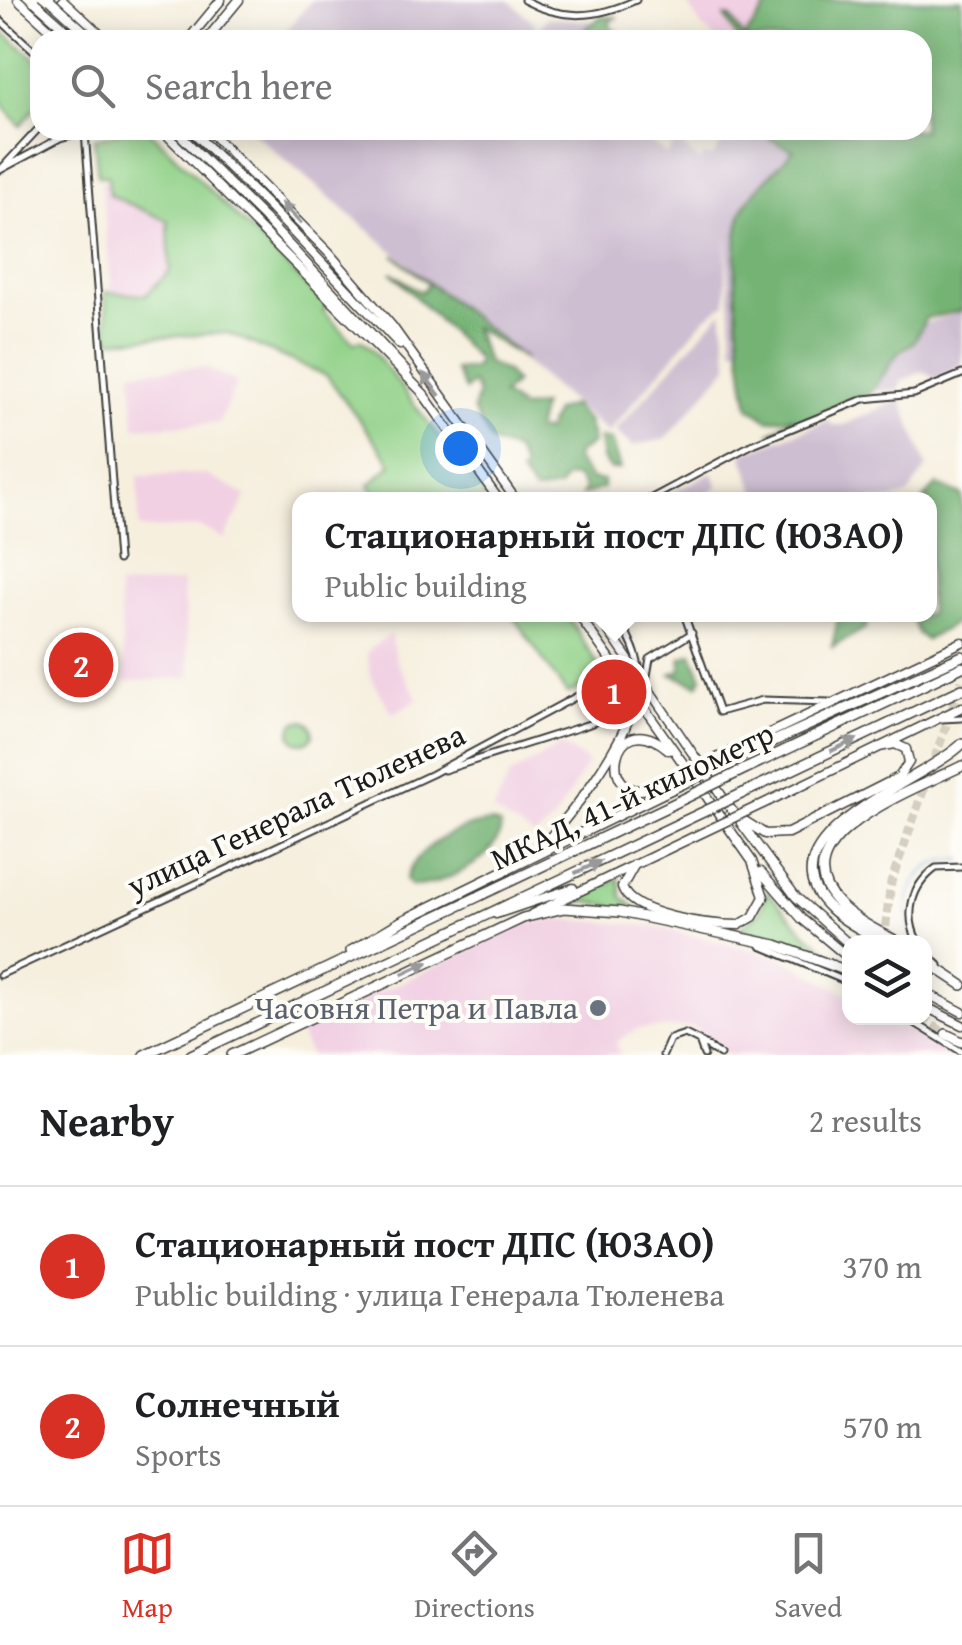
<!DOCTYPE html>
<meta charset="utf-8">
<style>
body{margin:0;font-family:"Gentium Book Plus",serif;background:#f6f6f6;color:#202124}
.controls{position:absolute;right:30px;bottom:30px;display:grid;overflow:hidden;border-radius:20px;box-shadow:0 5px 25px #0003}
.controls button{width:90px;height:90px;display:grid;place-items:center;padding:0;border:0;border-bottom:2px solid #e0e0e0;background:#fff;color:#202124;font:50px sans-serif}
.you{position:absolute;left:460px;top:448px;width:35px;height:35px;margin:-25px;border:8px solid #fff;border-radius:50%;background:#1a73e8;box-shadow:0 0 0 15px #1a73e833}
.badge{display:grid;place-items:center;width:65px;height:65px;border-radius:50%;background:#d93025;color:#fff;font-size:32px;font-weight:700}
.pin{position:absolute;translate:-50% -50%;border:5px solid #fff;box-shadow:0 2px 10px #0006}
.popup{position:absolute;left:292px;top:492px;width:645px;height:130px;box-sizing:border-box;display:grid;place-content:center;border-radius:20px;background:#fff;filter:drop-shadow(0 2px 8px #0005);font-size:32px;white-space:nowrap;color:#757577}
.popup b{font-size:38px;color:#202124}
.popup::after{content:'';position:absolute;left:50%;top:100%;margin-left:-20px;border:20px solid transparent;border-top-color:#fff}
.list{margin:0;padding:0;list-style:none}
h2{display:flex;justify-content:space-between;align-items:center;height:130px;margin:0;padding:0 40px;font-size:42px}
h2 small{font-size:32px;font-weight:400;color:#757577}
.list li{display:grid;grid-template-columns:65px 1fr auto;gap:30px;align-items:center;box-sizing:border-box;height:160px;padding:0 40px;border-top:2px solid #e0e0e0}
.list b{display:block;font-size:38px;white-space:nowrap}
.list p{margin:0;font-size:32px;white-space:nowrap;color:#757577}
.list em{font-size:32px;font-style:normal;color:#757577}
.icon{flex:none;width:55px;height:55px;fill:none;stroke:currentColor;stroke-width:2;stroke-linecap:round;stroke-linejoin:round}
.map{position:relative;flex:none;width:962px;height:1055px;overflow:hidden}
.search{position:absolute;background:#fff;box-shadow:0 5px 25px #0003;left:30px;right:30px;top:30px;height:110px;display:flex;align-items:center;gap:25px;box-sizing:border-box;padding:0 35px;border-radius:30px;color:#757577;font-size:38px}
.sheet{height:450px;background:#fff}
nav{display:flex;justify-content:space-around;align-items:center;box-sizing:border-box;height:140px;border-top:2px solid #e0e0e0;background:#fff;font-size:28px;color:#757577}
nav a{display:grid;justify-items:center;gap:5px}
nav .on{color:#d93025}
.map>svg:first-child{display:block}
.built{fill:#f1d0e3}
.industrial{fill:#cebed1}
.green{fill:#91d188;stroke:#567652;stroke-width:2.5}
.forest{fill:#74b374;stroke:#486848;stroke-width:2.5}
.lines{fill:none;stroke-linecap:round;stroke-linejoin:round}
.stream{stroke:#7dade7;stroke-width:2.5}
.highway-tunnel{stroke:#d5cfc1;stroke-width:9;stroke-dasharray:9 4.5;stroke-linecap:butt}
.minor-casing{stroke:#3d3c39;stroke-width:9}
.major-casing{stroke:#3d3c39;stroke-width:11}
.highway-casing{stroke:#3d3c39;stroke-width:12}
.minor{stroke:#fff;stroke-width:5}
.major{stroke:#fff;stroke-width:8}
.highway{stroke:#fff;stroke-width:9}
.minor-bridge-casing{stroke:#3d3c39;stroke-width:9;stroke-linecap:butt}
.major-bridge-casing{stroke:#3d3c39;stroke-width:11;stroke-linecap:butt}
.highway-bridge-casing{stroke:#3d3c39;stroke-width:12;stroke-linecap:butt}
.minor-bridge{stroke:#fff;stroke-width:5}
.major-bridge{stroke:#fff;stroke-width:8}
.highway-bridge{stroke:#fff;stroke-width:9}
.oneway{fill:#999}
.worship-dot{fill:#6b7280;stroke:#fdfcf7;stroke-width:4}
.labels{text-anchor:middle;stroke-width:8;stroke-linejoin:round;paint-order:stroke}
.street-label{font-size:32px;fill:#1c1c1c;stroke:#fdfcf7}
.worship-label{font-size:32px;fill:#5b616d;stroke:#fdfcf7;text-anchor:end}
</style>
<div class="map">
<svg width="962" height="1055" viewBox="0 0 962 1055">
<rect width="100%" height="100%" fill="#fdfcf7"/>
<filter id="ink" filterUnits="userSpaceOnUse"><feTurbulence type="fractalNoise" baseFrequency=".01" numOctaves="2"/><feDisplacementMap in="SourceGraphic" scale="20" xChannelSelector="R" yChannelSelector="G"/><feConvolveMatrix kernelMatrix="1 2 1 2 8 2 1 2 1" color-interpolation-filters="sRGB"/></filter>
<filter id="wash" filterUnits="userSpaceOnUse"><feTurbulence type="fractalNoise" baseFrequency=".0048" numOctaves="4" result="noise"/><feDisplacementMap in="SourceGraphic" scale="40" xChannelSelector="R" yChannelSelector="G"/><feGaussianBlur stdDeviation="2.25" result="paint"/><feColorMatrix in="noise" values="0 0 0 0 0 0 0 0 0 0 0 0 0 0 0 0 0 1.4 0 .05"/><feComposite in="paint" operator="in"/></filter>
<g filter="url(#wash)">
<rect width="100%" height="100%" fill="#f6efde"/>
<!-- built -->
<path class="built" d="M684,0H771L743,40H717L702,27Z
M101,182H108L110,195L169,221L170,271L147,295L112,291Z
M205,367L237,382L219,423L135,427L132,371Z
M204,474L247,496L224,539L201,527L139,529L138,476Z
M182,582L190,677L125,682L118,587Z
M390,634L396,661L418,699L393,714L370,676L367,652Z
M561,745L588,762L554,820L535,837L493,812L510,775Z
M559,919L653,926L780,957L849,995L850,1018H889L958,1055H728L694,1027L637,1029L616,1042L620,1055H310L298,1030L527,924Z"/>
<!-- industrial -->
<path class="industrial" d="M312,0H508L536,24L528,40H278Z
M548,17L594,22L605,40H555L540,27Z
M250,130H636L666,155L677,141L700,161L703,156L712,157L732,130H755L791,150L742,211L740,348H733L726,232V303L706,317L608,433Z
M722,311L729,365L666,439L633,446L615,431Z
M962,312V365L936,380L924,371L903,380L898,390L877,391L875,388L895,358L916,342L922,324Z
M901,399L927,467L908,495L889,500L758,499L742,454L829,420L832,425H844Z
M712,472L718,486L698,499H661Z"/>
<!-- green -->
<path class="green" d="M0,30L40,62V102L20,126L0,101Z
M126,130H149L327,306L323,311L354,343L361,340L371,348L487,499H378L369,485L392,464L327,376L228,333L109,340L105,292L146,295L170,271L168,221L109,195L108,176H98L94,139Z
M512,615H567L602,672L599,680L567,694Z
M291 732a11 11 0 1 1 22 0a11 11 0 1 1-22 0Z
M619,878L622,897L638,910L586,901L563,905Z
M767,891L804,931L849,969L739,929L760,912Z"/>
<!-- forest -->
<path class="forest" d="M772,0H962V311L926,318L914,342L898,353L870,394L769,434L794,417L768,420L749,407C741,366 725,238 746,204C758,184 779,168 793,150L752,130H922V40H738L725,17L731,18L744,38Z
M601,17H618L610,21L611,29L617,31L615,40L577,35Z
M394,255L525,359L473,327L487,362L506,372L515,383L502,395L521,408L542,406L536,430L546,431L555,411L572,405L587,421L593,442L577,454L576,460L590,479L603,481V488L582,495L584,488L576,477L565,478L559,488L534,492L520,473L524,469L516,451L492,443L473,410L478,394L473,383L465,390L455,370L474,368L478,360L391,272L421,292L429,284Z
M599,438L611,440L620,469H610L602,459Z
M937,485L962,495V619L926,640L918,634L910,615L929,614V500L924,499Z
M839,614L867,615L866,628L832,647Z
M692,653L702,678L698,685L671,674L681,670V658Z
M491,822L501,826C500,859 440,887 411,886L406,880C415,847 458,825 491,822Z"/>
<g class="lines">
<!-- stream -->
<path class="stream" d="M912,941C898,903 915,855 962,860"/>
</g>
</g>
<g filter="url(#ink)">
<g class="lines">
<!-- highway-tunnel -->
<path class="highway-tunnel" d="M884,940L891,882L962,681
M922,1018L946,1034"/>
<!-- minor casing -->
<g class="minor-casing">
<path id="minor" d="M524,0C563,21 597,18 636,0
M0,20L40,56
M85,132L118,560
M2,168L40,127
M0,170L60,138L91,130
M648,500L753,444L864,399L914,394L962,374
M684,614L719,712L763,700L830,702
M646,681L650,659L692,633
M942,719L962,718
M444,770L574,729
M918,942C904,915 911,886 936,868L962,867
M761,946L850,983
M924,951L939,965
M0,975L432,774L607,680L624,681
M907,1018L962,1052
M702,1043L720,1055
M663,1055L670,1039L685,1034L699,1041L704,1055"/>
</g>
<!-- major casing -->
<g class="major-casing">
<path id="major" d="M18,0L62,40
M63,0L106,40
M188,40L221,0
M206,40L239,0
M162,130L424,394
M208,130L329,253L392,326L516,500
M272,210L400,345
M264,218L407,372
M421,391L499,500
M578,614L752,861L764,897L753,917L739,925C710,925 631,916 622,887L635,864
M597,614L735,815L765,834L788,833L899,777L909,762L906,749L895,744L879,747
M734,750L962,642
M655,787C595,809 609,699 669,750
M769,801L962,707
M741,823L796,897L850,945
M533,853C558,836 641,724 632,696
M761,872L802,919L850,959
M496,914L573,888
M532,914L691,838
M924,992L962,1012
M924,1006L962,1025"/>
</g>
<!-- highway casing -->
<g class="highway-casing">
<path id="highway" d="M739,757L962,656
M745,769L962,667
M756,787L962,689
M883,942C866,932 846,923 831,909C754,838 925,781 962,744
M898,942C878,931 855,920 839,904C774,839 920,787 962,766
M351,951L402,921L661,794
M924,960L962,985
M946,1034L962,1042
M144,1055L669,806
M191,1055L680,823
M232,1055L523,918L564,908L620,912L776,945L850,972"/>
</g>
<!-- minor -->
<use href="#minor" class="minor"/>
<!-- major -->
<use href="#major" class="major"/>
<!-- highway -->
<use href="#highway" class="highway"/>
<!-- minor-bridge casing -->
<g class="minor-bridge-casing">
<path id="minor-bridge" d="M574,729C649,707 655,679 616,614"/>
</g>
<!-- major-bridge casing -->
<g class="major-bridge-casing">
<path id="major-bridge" d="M50,0L94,40
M35,2L78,40
M175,130L264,218
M191,130L272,210
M655,787L734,750
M691,838L769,801"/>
</g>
<!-- highway-bridge casing -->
<g class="highway-bridge-casing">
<path id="highway-bridge" d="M661,794L739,757
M669,806L745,769
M680,823L756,787"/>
</g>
<!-- minor-bridge -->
<use href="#minor-bridge" class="minor-bridge"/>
<!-- major-bridge -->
<use href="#major-bridge" class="major-bridge"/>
<!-- highway-bridge -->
<use href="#highway-bridge" class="highway-bridge"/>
</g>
<!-- one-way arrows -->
<defs><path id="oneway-solid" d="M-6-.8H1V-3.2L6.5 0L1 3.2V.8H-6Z" transform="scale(2.5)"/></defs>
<g class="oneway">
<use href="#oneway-solid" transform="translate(291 213) rotate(-134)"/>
<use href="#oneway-solid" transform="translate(431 384) rotate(-127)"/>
<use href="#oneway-solid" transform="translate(844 745) rotate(-25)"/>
<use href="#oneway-solid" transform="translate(588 867) rotate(-25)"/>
<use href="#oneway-solid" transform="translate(415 968) rotate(-25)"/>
</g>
</g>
<!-- markers -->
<circle class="worship-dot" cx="598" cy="1008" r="10"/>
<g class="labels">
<!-- street labels -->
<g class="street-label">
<text transform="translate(632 796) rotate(-25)" y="11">МКАД, 41-й километр</text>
<text transform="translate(296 810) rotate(-25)" y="11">улица Генерала Тюленева</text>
</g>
<!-- worship labels -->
<g class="worship-label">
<text x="578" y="1019">Часовня Петра и Павла</text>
</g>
</g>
</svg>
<div class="controls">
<button><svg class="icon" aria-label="layers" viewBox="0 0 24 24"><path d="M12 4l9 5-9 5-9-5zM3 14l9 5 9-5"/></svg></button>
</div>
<div class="you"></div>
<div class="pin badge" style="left:614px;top:692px">1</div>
<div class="popup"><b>Стационарный пост ДПС (ЮЗАО)</b>Public building</div>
<div class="pin badge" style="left:81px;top:665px">2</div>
<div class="search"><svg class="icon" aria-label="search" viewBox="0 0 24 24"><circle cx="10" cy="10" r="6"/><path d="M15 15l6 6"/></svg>Search here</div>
</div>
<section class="sheet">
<h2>Nearby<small>2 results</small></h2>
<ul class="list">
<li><span class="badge">1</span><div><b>Стационарный пост ДПС (ЮЗАО)</b><p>Public building · улица Генерала Тюленева</p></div><em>370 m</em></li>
<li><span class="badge">2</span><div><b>Солнечный</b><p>Sports</p></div><em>570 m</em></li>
</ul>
</section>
<nav>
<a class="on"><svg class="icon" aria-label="map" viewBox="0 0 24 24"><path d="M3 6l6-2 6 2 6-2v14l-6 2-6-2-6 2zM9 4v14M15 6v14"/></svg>Map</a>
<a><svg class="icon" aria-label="directions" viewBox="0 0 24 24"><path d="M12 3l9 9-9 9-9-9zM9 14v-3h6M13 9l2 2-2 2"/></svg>Directions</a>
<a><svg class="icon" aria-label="saved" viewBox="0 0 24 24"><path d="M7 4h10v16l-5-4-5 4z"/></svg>Saved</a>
</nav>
